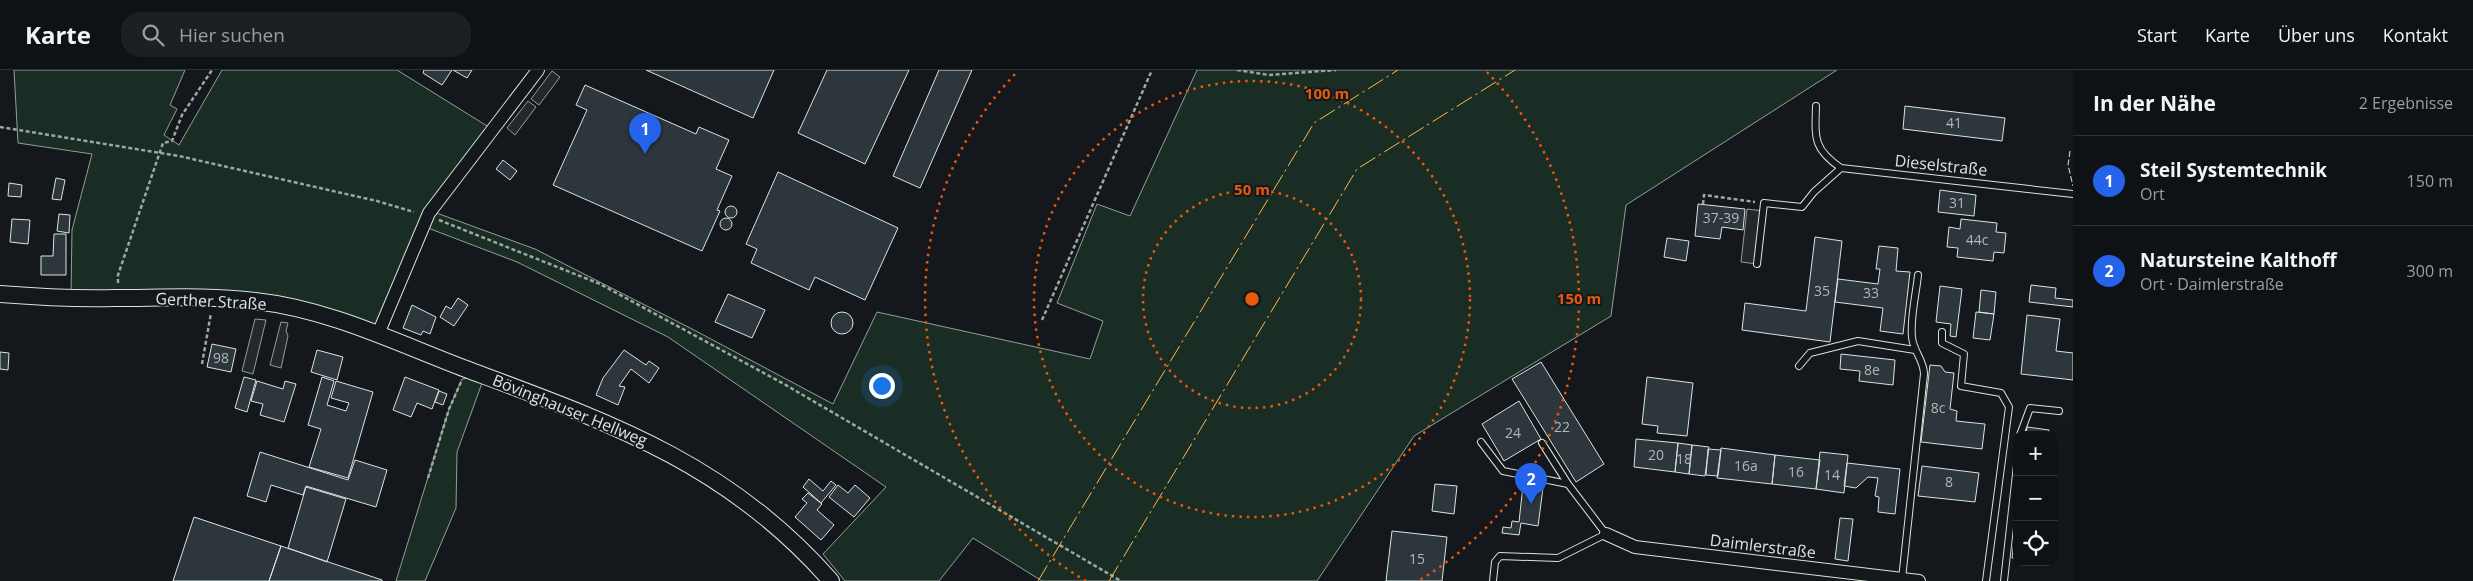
<!DOCTYPE html>
<html lang="de">
<meta charset="utf-8">
<style>
body{margin:0;font-family:"Open Sans",sans-serif;background:#1d2022;color:#f1f3f6}
.controls{position:absolute;right:15px;bottom:15px;display:grid;overflow:hidden;border-radius:10px;box-shadow:0 5px 20px #0002}
.controls button{width:45px;height:45px;display:grid;place-items:center;padding:0;border:0;border-bottom:1px solid #2f3234;background:#0f1215;color:#f1f3f6;font:25px sans-serif}
.you{position:absolute;left:881px;top:315px;width:18px;height:18px;margin:-12px;border:4px solid #fff;border-radius:50%;background:#1a73e8;box-shadow:0 0 0 8px #1a73e833}
.badge{display:grid;place-items:center;width:32px;height:32px;border-radius:50%;background:#2563eb;color:#fff;font-size:16px;font-weight:700}
.pin{position:absolute;translate:-50% -41px;filter:drop-shadow(0 1px 2px #0008)}
.pin::after{content:'';position:absolute;top:26px;width:18px;height:15px;background:inherit;clip-path:polygon(0 0,100% 0,50% 100%)}
.list{margin:0;padding:0;list-style:none}
h2{display:flex;justify-content:space-between;align-items:center;height:65px;margin:0;padding:0 20px;font-size:21px}
h2 small{font-size:16px;font-weight:400;color:#9b9ea0}
.list li{display:grid;grid-template-columns:32px 1fr auto;gap:15px;align-items:center;box-sizing:border-box;height:90px;padding:0 20px;border-top:1px solid #2f3234}
.list b{display:block;font-size:19px;white-space:nowrap}
.list p{margin:0;font-size:16px;white-space:nowrap;color:#9b9ea0}
.list em{font-size:16px;font-style:normal;color:#9b9ea0}
.icon{flex:none;width:28px;height:28px;fill:none;stroke:currentColor;stroke-width:2;stroke-linecap:round;stroke-linejoin:round}
.map{position:relative;flex:none;width:2073px;height:511px;overflow:hidden}
header{display:flex;align-items:center;gap:30px;box-sizing:border-box;height:70px;padding:0 25px;background:#0f1215;border-bottom:1px solid #2f3234}
header strong{font-size:24px}
nav{display:flex;gap:28px;margin-inline-start:auto;font-size:18px}
.search{width:350px;height:45px;background:#1d2022;display:flex;align-items:center;gap:12px;box-sizing:border-box;padding:0 18px;border-radius:20px;color:#9b9ea0;font-size:19px}
main{display:flex}
aside{flex:1;background:#0f1215}
.map>svg:first-child{display:block}
.green{fill:#1a2d24;stroke:#939e99}
.parking{fill:#24282b;stroke:#939e99}
.building{fill:#2c363c;stroke:#d8e6dc}
.lines{fill:none;stroke-linecap:round;stroke-linejoin:round}
.service-casing{stroke:#d8e6dc;stroke-width:8}
.minor-casing{stroke:#d8e6dc;stroke-width:14}
.tertiary-casing{stroke:#d8e6dc;stroke-width:18}
.path{stroke:#9da8a2;stroke-width:2.5;stroke-dasharray:4 2.5;stroke-linecap:butt}
.service{stroke:#14181c;stroke-width:6}
.minor{stroke:#14181c;stroke-width:12}
.tertiary{stroke:#14181c;stroke-width:16}
.fence{stroke:#d8e6dc;stroke-width:1;stroke-dasharray:6 2.5;stroke-linecap:butt}
.power{stroke:#ffb74d;stroke-width:1;stroke-dasharray:18 4 2.5 4;stroke-linecap:butt}
.ring{fill:none;stroke:#e8590c;stroke-width:2.5;stroke-dasharray:2.5 5}
.labels{text-anchor:middle;stroke-width:4;stroke-linejoin:round;paint-order:stroke}
.number-label{font-size:14px;fill:#adbab4}
.street-label{font-size:16px;fill:#d8e6dc;stroke:#14181c}
.centre{fill:#e8590c;stroke:#14181c;stroke-width:2.5}
.ring-label{font-size:15px;text-anchor:middle;font-weight:bold;fill:#e8590c;stroke:#14181c;stroke-width:4;stroke-linejoin:round;paint-order:stroke}
</style>
<header>
<strong>Karte</strong>
<div class="search"><svg class="icon" aria-label="search" viewBox="0 0 24 24"><circle cx="10" cy="10" r="6"/><path d="M15 15l6 6"/></svg>Hier suchen</div>
<nav><a>Start</a><a>Karte</a><a>Über uns</a><a>Kontakt</a></nav>
</header>
<main>
<div class="map">
<svg width="2073" height="511" viewBox="0 0 2073 511">
<rect width="100%" height="100%" fill="#14181c"/>
<!-- green -->
<path class="green" d="M14,0H185L170,35L177,39L164,65L179,75L222,0H397L492,59L431,141L535,179L694,260L833,334L877,242L1090,289L1103,251L1057,233L1097,134L1130,146L1197,0H1837L1626,135L1611,246L1414,366L1317,511H1042L973,468L939,511H845L823,484L886,417L668,267L517,192L428,158L376,263L317,242L71,225L72,160L92,84L18,73Z
M470,308L482,313L457,382L456,438L425,511H396L449,339L462,309Z"/>
<!-- parking -->
<path class="parking" d="M552,1L560,7L539,35L531,29Z
M528,31L536,37L515,65L507,58Z
M1747,139L1763,141L1757,194L1741,192Z
M255,249L266,250L253,304L242,301Z
M281,252L288,253L286,261L288,266L281,298L270,295Z"/>
<!-- building -->
<path class="building" d="M424,0H452L442,15L423,3Z
M453,0H472L467,8Z
M646,0H774L753,48Z
M827,0H909L865,94L798,63Z
M939,0H972L920,118L893,106Z
M585,15L696,64L699,57L729,70L716,99L732,106L717,140L720,141L702,181L553,115L587,40L576,35Z
M1905,36L2005,48L2002,71L1903,59Z
M503,90L517,101L510,110L496,99Z
M778,102L898,158L865,230L815,207L809,220L751,193L757,179L746,174Z
M56,108L65,110L61,130L52,129Z
M9,113L22,115L21,127L8,126Z
M1940,120L1976,125L1974,146L1938,142Z
M1698,134L1745,139L1743,160L1722,157L1720,169L1695,166Z
M725 142a6 6 0 1 1 12 0a6 6 0 1 1-12 0Z
M59,144L70,145L69,163L57,161Z
M720 154a6 6 0 1 1 12 0a6 6 0 1 1-12 0Z
M12,149L30,150L28,174L10,172Z
M1961,149L1997,153L1996,162L2006,163L2004,183L1994,182L1993,191L1957,187L1958,178L1947,177L1949,157L1960,159Z
M54,164H66V205H41V186H53Z
M1815,167L1842,171L1830,272L1742,260L1745,233L1806,241Z
M1667,168L1689,171L1686,191L1664,187Z
M1879,176L1898,178L1896,201L1910,202L1903,264L1880,261L1883,238L1835,232L1838,209L1878,214L1880,199H1876Z
M2031,215L2056,218L2055,228L2073,230V237L2029,232Z
M1940,216L1962,219L1956,267L1950,266L1951,254L1936,252Z
M1981,220L1996,222L1994,244L1979,242Z
M728,224L765,240L752,268L715,252Z
M458,228L468,235L454,256L440,247L446,236L451,239Z
M412,235L436,247L430,264L423,261L421,265L403,258Z
M831 253a11 11 0 1 1 22 0a11 11 0 1 1-22 0Z
M1976,242L1994,244L1990,270L1973,268Z
M2027,245L2060,249L2056,281L2073,283V310L2021,304Z
M212,274L236,279L231,302L207,297Z
M317,280L343,287L337,310L311,302Z
M624,280L646,295L649,291L659,298L649,313L631,299L619,316L625,317L618,335L596,325L603,308Z
M0,282L9,283L8,300L0,299Z
M1841,284L1895,290L1893,315L1859,311L1860,301L1840,299Z
M1541,292L1604,394L1576,412L1512,309Z
M1930,295L1941,296L1945,302L1954,303L1950,339L1957,341L1956,351L1985,354L1982,379L1921,372Z
M244,307L256,310L247,342L235,338Z
M322,307L334,311L327,335L346,341L349,333L331,328L336,311L373,322L348,408L309,397L321,359L308,355Z
M405,307L439,320L432,339L417,333L411,347L393,340Z
M1647,307L1693,313L1687,366L1657,363L1658,356L1642,354Z
M257,311L283,319L285,311L296,314L284,352L260,345L263,334L251,331Z
M439,321L447,324L443,335L435,332Z
M1519,331L1541,369L1504,391L1482,354Z
M2027,357L2049,360L2048,365H2026Z
M1636,369L1678,373L1675,402L1634,397Z
M1678,373L1692,375L1689,404L1675,402Z
M1692,375L1709,377L1705,406L1689,404Z
M1721,378L1775,385L1772,414L1717,408Z
M1708,379L1721,380L1718,406L1706,405Z
M260,382L348,410L355,390L387,400L376,437L306,416L303,425L271,415L266,432L247,426Z
M1820,382L1848,385L1844,423L1816,419Z
M1775,385L1820,390L1816,419L1772,414Z
M1847,393L1900,399L1895,444L1878,442L1879,427L1875,426L1878,408L1868,407L1856,418L1844,416Z
M1922,396L1979,403L1975,432L1918,426Z
M809,409L823,421L831,411L836,415L821,433L803,417Z
M1435,414L1457,416L1454,444L1432,441Z
M838,415L848,423L855,415L870,428L854,447L829,427Z
M1523,415L1543,418L1538,456L1521,453L1519,465L1502,463L1503,457L1511,458L1512,451L1519,452Z
M306,417L346,429L327,492L288,478Z
M808,423L822,434L817,440L834,455L821,470L795,447L807,433L802,429Z
M2017,445V488H2012Z
M194,447L281,476L269,511H173Z
M1840,448L1853,449L1848,491L1835,489Z
M1392,461L1447,467L1442,511H1386Z
M281,476L382,510V511H269Z"/>
<g class="lines">
<!-- service casing -->
<g class="service-casing">
<path id="service" d="M1816,36C1815,68 1813,79 1841,98
M1757,194L1764,133L1802,137L1814,122L1841,98L2073,124
M1942,262V273L1964,284L1961,316L2001,323L2009,337L1986,511
M1799,296L1810,283L1858,271L1915,280
M2020,365L2030,338L2059,341
M1481,372L1503,401L1568,414L1606,464L1558,488L1500,486L1495,492L1493,511
M1542,373L1568,414
M1902,509L1924,304C1924,290 1913,281 1912,267C1910,248 1916,225 1918,205
M2004,511L2017,395"/>
</g>
<!-- minor casing -->
<g class="minor-casing">
<path id="minor" d="M378,264L429,143L538,0
M1606,464L1635,477L1919,511"/>
</g>
<!-- tertiary casing -->
<g class="tertiary-casing">
<path id="tertiary" d="M0,224C38,227 76,229 114,228C160,228 208,225 255,231C329,239 397,273 466,299C608,352 728,393 831,511"/>
</g>
<!-- path -->
<path class="path" d="M1237,0L1269,5L1336,0
M0,57L179,86L377,131L414,142
M1703,134L1704,125L1755,132
M439,150L600,214L784,314L1121,511
M118,213V205L163,73L172,71L182,45L212,0
M1042,250L1152,0
M202,294L211,243
M428,408L449,339L461,312"/>
<!-- service -->
<use href="#service" class="service"/>
<!-- minor -->
<use href="#minor" class="minor"/>
<!-- tertiary -->
<use href="#tertiary" class="tertiary"/>
<!-- fence -->
<path class="fence" d="M2070,81L2068,95L2073,116"/>
<!-- power -->
<path class="power" d="M1038,511L1314,53L1398,0
M1109,511L1357,99L1515,0"/>
</g>
<!-- distance rings -->
<g class="ring">
<circle cx="1252" cy="229" r="109"/>
<circle cx="1252" cy="229" r="218"/>
<path d="M1086 511A327 327 0 0 1 1017 2M1487 2A327 327 0 0 1 1418 511"/>
</g>
<g class="labels">
<!-- number labels -->
<g class="number-label">
<text x="1954" y="58">41</text>
<text x="1957" y="138">31</text>
<text x="1721" y="153">37-39</text>
<text x="1977" y="175">44c</text>
<text x="1822" y="226">35</text>
<text x="1871" y="228">33</text>
<text x="221" y="293">98</text>
<text x="1872" y="305">8e</text>
<text x="1938" y="343">8c</text>
<text x="1562" y="362">22</text>
<text x="1513" y="368">24</text>
<text x="1656" y="390">20</text>
<text x="1684" y="394">18</text>
<text x="1746" y="401">16a</text>
<text x="1796" y="407">16</text>
<text x="1832" y="410">14</text>
<text x="1949" y="417">8</text>
<text x="1417" y="494">15</text>
</g>
<!-- street labels -->
<g class="street-label">
<text transform="translate(1941 95) rotate(6)" y="6">Dieselstraße</text>
<text transform="translate(211 231) rotate(3)" y="6">Gerther Straße</text>
<text transform="translate(570 340) rotate(22)" y="6">Bövinghauser Hellweg</text>
<text transform="translate(1763 476) rotate(7)" y="6">Daimlerstraße</text>
</g>
</g>
<circle cx="1252" cy="229" r="8" class="centre"/>
<g class="ring-label">
<text x="1327" y="29">100 m</text>
<text x="1252" y="125">50 m</text>
<text x="1579" y="234">150 m</text>
</g>
</svg>
<div class="controls">
<button>+</button>
<button>−</button>
<button><svg class="icon" aria-label="locate" viewBox="0 0 24 24"><circle cx="12" cy="12" r="6"/><path d="M12 2v4M12 18v4M2 12h4M18 12h4"/></svg></button>
</div>
<div class="you"></div>
<div class="pin badge" style="left:645px;top:84px">1</div>
<div class="pin badge" style="left:1531px;top:434px">2</div>
</div>
<aside>
<h2>In der Nähe<small>2 Ergebnisse</small></h2>
<ul class="list">
<li><span class="badge">1</span><div><b>Steil Systemtechnik</b><p>Ort</p></div><em>150 m</em></li>
<li><span class="badge">2</span><div><b>Natursteine Kalthoff</b><p>Ort · Daimlerstraße</p></div><em>300 m</em></li>
</ul>
</aside>
</main>
